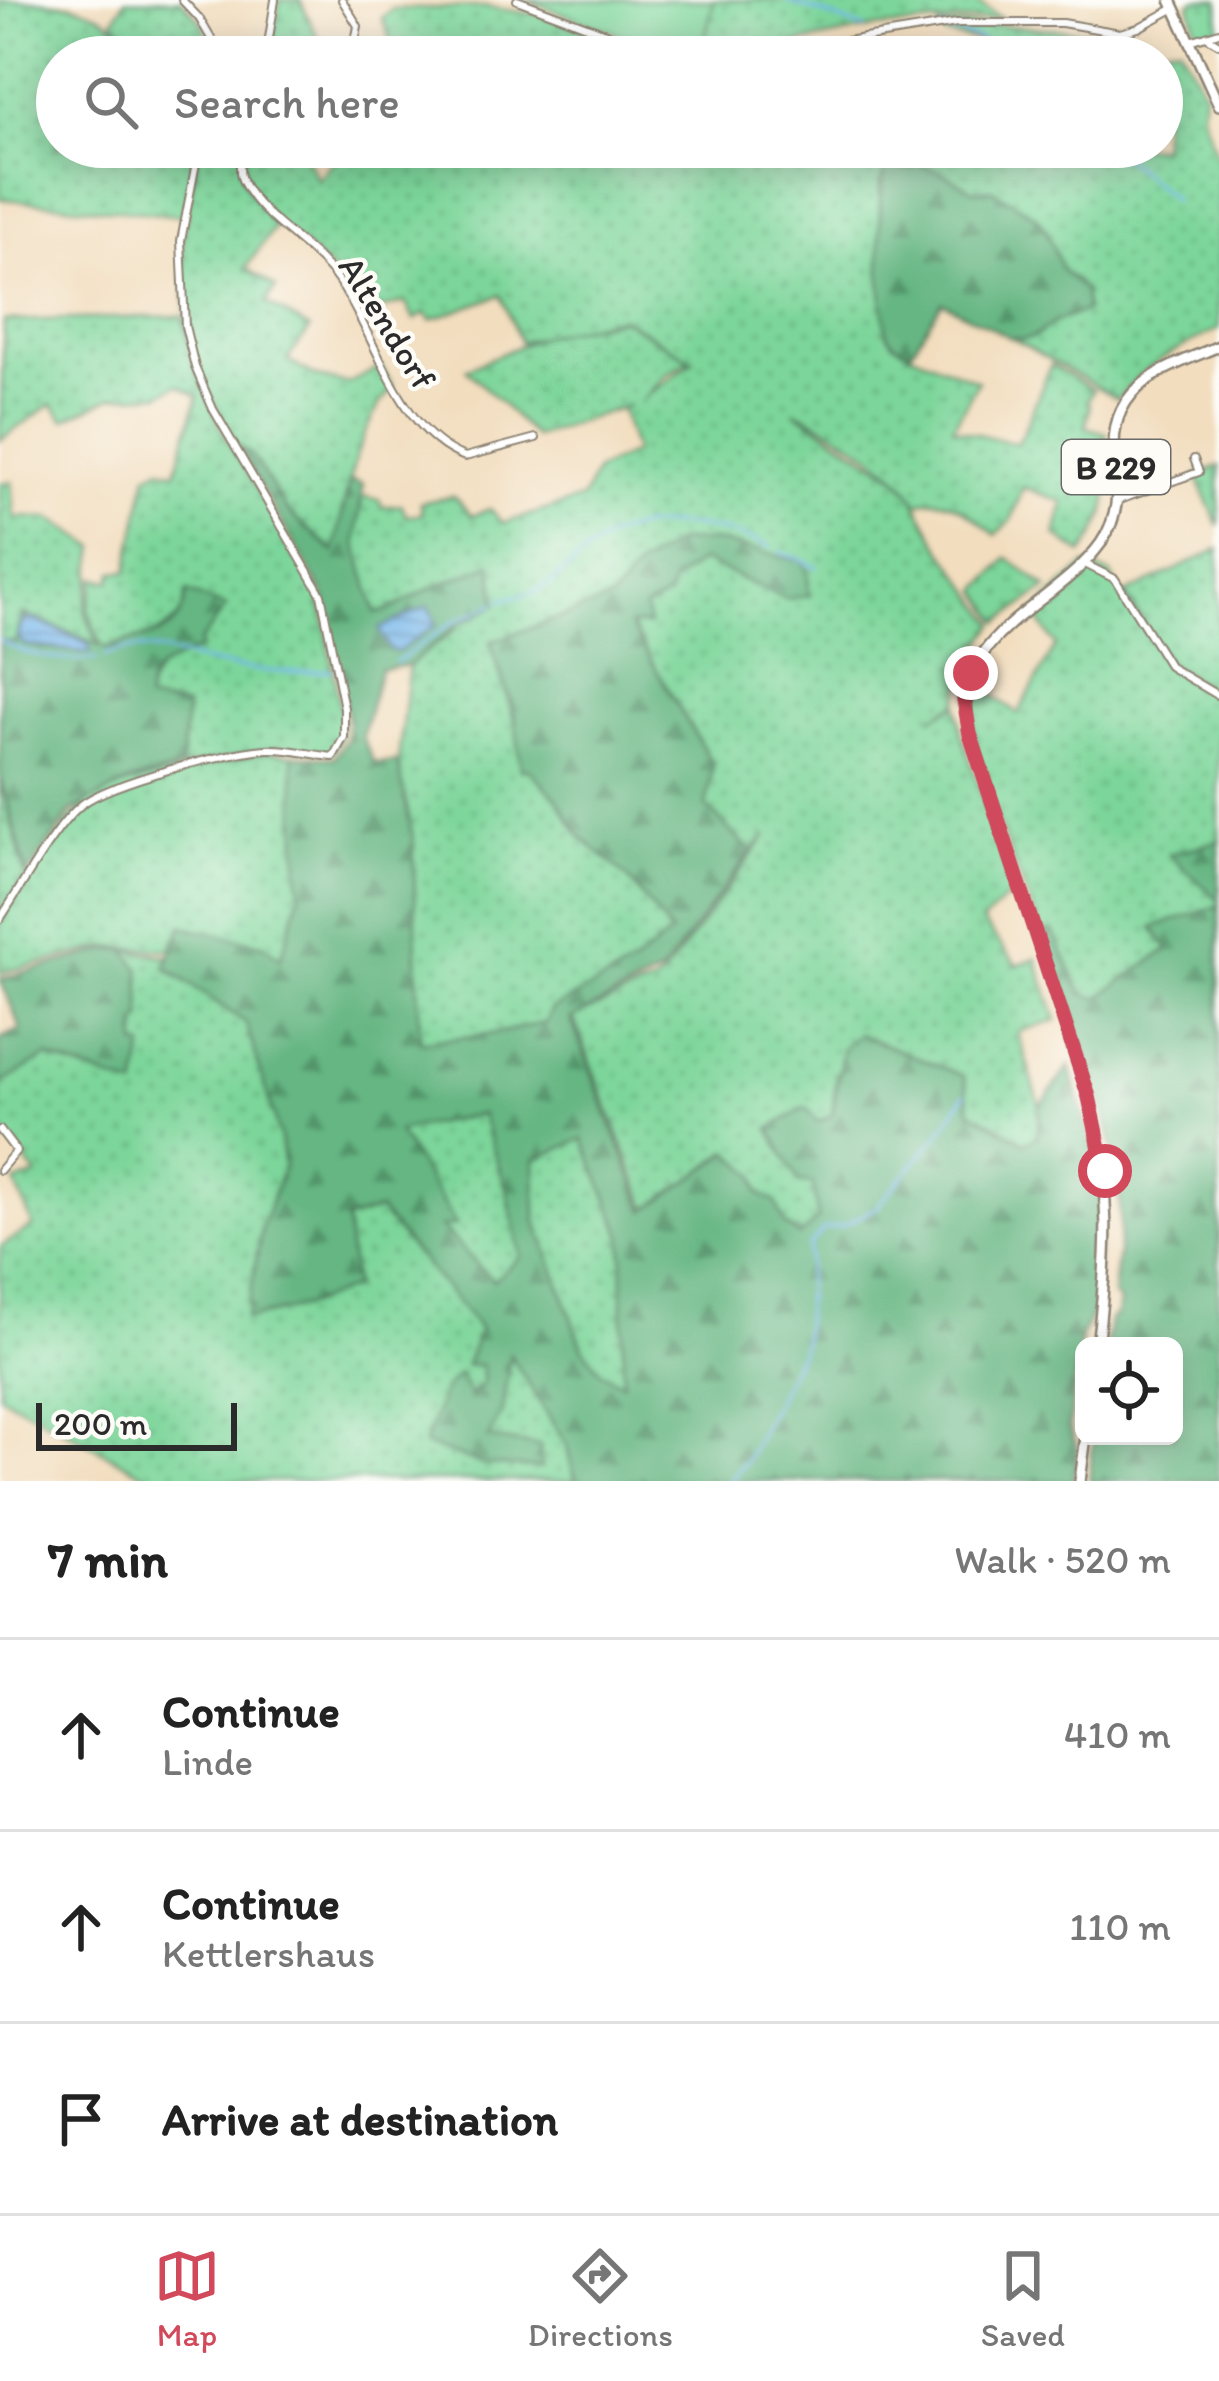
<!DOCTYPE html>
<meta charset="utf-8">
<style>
body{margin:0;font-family:Itim,sans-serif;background:#f6f6f6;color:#222}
.controls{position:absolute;right:36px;bottom:36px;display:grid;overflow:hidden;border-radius:18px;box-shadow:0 6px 30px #0003}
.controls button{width:108px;height:108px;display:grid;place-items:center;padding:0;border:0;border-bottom:3px solid #e0e0e0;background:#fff;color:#222;font:60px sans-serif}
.scale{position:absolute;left:36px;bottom:30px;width:201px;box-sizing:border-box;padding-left:12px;border:6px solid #2b2b2b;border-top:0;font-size:33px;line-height:42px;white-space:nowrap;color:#2b2b2b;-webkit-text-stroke:9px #fdfcf7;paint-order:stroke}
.stop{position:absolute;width:36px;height:36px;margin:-27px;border:9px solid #d1495b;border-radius:50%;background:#fff}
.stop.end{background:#d1495b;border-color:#fff;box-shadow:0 3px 12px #0008}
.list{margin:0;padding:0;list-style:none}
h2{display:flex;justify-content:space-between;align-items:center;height:156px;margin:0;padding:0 48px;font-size:51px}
h2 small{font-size:39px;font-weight:400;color:#767676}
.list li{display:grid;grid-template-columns:78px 1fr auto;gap:36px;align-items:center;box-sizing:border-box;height:192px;padding:0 48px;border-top:3px solid #e0e0e0}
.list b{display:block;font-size:45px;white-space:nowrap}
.list p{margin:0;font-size:39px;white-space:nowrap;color:#767676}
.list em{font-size:39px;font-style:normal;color:#767676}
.icon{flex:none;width:66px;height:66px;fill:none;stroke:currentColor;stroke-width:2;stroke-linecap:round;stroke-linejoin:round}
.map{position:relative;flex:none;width:1219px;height:1481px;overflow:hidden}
.search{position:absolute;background:#fff;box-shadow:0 6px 30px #0003;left:36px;right:36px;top:36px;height:132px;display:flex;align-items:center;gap:30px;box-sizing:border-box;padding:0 42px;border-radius:66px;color:#767676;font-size:45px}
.sheet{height:732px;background:#fff}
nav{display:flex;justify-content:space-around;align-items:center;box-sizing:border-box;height:168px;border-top:3px solid #e0e0e0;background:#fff;font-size:33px;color:#767676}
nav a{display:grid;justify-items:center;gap:6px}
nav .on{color:#d1495b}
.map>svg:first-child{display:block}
.grass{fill:url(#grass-dots);stroke:#548062;stroke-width:3}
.forest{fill:url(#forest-firs);stroke:#487056;stroke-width:3;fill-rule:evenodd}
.garden{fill:#7cd59a;stroke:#548062;stroke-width:3}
.water{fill:url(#water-rules);stroke:#52728c;stroke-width:3}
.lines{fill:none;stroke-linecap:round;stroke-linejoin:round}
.stream{stroke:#78b8ec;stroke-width:3}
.minor-casing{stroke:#8e8474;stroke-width:10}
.primary-casing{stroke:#8e8474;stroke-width:14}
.minor{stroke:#fff;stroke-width:6}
.primary{stroke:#fff;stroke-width:9}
.route{stroke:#d1495b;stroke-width:15}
.labels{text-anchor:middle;stroke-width:9;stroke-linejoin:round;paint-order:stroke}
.shield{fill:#fdfcf7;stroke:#6a6a68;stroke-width:3}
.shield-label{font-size:33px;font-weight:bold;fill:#2b2b2b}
.street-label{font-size:36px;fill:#2b2b2b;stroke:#fdfcf7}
</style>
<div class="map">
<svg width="1219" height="1481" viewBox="0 0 1219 1481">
<defs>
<pattern id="grass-dots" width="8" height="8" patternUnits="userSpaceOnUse" patternTransform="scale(3)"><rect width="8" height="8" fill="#7cd59a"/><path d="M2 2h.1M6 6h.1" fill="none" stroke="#6bb785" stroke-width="1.8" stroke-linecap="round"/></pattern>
<pattern id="forest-firs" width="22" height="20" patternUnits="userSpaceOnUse" patternTransform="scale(3)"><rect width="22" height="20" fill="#65b682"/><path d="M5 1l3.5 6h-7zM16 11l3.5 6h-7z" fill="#53946b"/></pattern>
<pattern id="water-rules" width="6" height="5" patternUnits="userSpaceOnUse" patternTransform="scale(3)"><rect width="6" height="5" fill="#78b8ec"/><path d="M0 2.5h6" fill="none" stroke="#6396bf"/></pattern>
</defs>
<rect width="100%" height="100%" fill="#fdfcf7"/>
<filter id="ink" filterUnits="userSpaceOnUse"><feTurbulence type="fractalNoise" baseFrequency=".00833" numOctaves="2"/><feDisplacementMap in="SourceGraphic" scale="24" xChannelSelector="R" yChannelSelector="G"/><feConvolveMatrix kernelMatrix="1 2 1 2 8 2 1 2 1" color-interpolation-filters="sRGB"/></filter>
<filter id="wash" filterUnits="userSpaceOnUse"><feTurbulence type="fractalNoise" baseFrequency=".004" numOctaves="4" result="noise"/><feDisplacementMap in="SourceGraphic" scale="48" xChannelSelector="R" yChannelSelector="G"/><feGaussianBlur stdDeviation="2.7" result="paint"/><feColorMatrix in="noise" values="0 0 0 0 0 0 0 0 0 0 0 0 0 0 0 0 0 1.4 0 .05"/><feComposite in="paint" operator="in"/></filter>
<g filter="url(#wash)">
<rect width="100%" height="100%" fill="#f2ddbe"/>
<!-- grass -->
<path class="grass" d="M0,0C56,0 112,0 136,57H57V147H198L182,216L0,199Z
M125,0H181L199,19L221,57H138L130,37L113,20Z
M280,0H300L327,57H270Z
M714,0H973L1001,18L876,28L731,57H700Z
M1195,0H1219V29L1197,32L1190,4Z
M486,7L542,15L661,57H397L382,18L392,9Z
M994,25L1107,33L1109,53L1180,45L1204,91L1202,114L1219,163V329C1181,347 1143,365 1118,399L1012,338L1034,337L1056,321L1085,311L1077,282L1063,272L1040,220L993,190H973L913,161L880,183V252L887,333L910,353L978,381L953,428L1018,444L1051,365L1093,390L1087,402L1090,404L1086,427L1106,433C1107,486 1117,508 1082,554L1056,535L1064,502L1023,487L1011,521L996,535C973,517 950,491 918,503C893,461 846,439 805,415L794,411L894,475L911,494L939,545L996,624L969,659L957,703L931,718L957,705L961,733L1015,897H1008L982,922L1017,965L1036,958L1057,1020L1018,1032L1040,1106L1037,1137L1026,1143L970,1110L837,1073L832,1115L818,1122L770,1129L799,1181L813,1183L818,1219L800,1236L784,1224L776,1202L759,1194L755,1175L728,1151L659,1204L647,1207L573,1017L654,983L663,976L767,835L751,852L706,806L713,764L629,624L645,609L668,596L674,580L702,561L756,586L773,555L639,566L611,600L490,642L529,768L557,799L580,836L627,877L672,933L632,966L552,1009L546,1023L492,1034L419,1042L413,840L398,762L409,665L455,630L433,587L387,611L375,613L356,543L362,496L380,500L381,507L402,505L406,516L422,514L420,503L453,496L472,516L490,509L503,523L582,499L597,470L634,452L621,409L629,405L535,437L466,369L545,335L622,319L690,360L666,375L643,399L694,361L621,317L520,342L501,295L431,320L426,313L414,320L405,302L361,315L332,271L277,222L247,185L243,164L249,147H308L303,152L318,180L333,161L371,147H1162V57H995L982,42L945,35L939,27Z
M200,147H244C234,184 254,198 275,226L246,268L276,288L266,303L310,329L287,360L315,376L347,384L381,367L394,387C355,428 345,499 335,553L287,511L252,456L236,444L196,367L187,325L182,241Z
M182,316L194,367L226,438L320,596L342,720L340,738L332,752L276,747L181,768L147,701L148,688L161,665L197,651L183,613C151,645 142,633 107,648L102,647L88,610L95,578L111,581L114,572L128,571L147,475L161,468L176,472L198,396L178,385L160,394L112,397L64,420L52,404L0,440L4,321Z
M1219,466V526L1196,476Z
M12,482L15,517L50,518L96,547L85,611L99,646L24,614L15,644L0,640V483Z
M1219,549V694L1167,662L1126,594Z
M1008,558L1047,588L1000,622L979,590Z
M1086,565L1111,575L1169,669L1219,697V841L1170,854L1219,900V906L1154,927L1168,949L1098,999L1082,994L1053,932L1041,933C1017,867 960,746 973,680L1018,714L1056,645L1033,613Z
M268,752L293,755L300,894L281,960L183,927L171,950L106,947L0,973V922L69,821L88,802L129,784Z
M0,781L26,877L0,916Z
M125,950L168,956L166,968L246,1023L280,1138L284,1166L262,1226L247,1319L309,1305L346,1220L379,1210L480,1330L467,1365H481L483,1383L470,1396L459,1375L487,1439L502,1410L510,1353L566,1445L576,1481H157L0,1395V1247L33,1226L15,1182L37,1176L0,1128V1084L47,1057L136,1088L143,1047L137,1046V1023L142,1020L140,969Z
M482,1114L507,1190L521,1257L493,1281L440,1226L455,1225L397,1131Z
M583,1138L623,1236L624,1384L602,1373L583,1348L536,1220L534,1160Z"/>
<!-- forest -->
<path class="forest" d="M900,160L939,171L973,190H993L1034,215L1045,227L1063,272L1084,290L1086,311L1056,321L1034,337L1024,339L1009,337L942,302L910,353C902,348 892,344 888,335C880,312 875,185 887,165Z
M236,444L252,456L287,511L334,552L350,480L363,484L356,543L376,613L387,611L433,587L492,564L497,604L456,626L409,665L380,669L362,737L374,763L398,762L413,840L420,1042L492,1034L545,1023L552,1009L632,966L671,933L627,877L580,836L557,799L529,769H521L515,717L490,642L611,600L639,566L678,542L713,541L803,561L808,573L809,596L786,599L702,561L674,580L668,596L645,609L649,625H630L713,765L706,806L751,852L661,973L571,1019L645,1211L730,1152L755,1175L759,1194L776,1202L784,1224L799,1236L818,1219L813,1184L799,1182L770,1129L806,1107L818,1122L832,1115L843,1048L858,1034L964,1076L970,1110L1025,1143L1037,1136L1040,1106L1070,1066L1092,1147L1100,1203L1095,1295L1092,1314L1081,1337L1069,1426L1078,1451L1073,1481H576L566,1444L510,1355L502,1411L488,1438L540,1446L541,1468L484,1465L424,1445L444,1389L459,1374L470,1396L483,1383L481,1365H466L480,1329L379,1210L346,1220L354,1287L309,1305L246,1319L262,1226L284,1166L280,1138L246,1023L166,967L182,926L264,945L281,959L300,894L293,755L334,758L347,739L348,719L324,594ZM481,1114L507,1190L521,1257L493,1281L441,1227L456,1225L398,1131ZM583,1139L623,1236V1383L602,1373L583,1348L536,1220L535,1160Z
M187,592L226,607L199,643L201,648C175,664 148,661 147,701L186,707L181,768L129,782L71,811L27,875L0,774V640L15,643L23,614L107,648C145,632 176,647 187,592Z
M1219,841V900L1169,854Z
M1219,906V1481H1089L1094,1436H1174V1346H1106L1110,1320L1117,1315L1119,1301L1113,1295C1115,1271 1120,1245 1120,1221C1120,1121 1073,1025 1041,933L1053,932L1082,994L1098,998L1168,949L1153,927Z
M108,950H125L140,969L142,1020L137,1023V1045L144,1047L136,1088L47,1057L0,1084V1039L21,1029L0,979Z"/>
<!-- garden -->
<path class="garden" d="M526,0H714L700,57H681Z"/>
<!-- water -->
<path class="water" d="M429,606L437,624L398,652L390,650L379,629Z
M30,618L89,644L90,653L24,645L18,636L23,622Z"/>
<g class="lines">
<!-- stream -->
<path class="stream" d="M785,0L865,29
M939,30C957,30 1001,44 1012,57
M1112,147L1174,200
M780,551L817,567
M499,601C510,596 523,597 534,592C559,582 578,556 601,542C649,512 723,526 771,547
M0,640C24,657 67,662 96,659
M104,656C141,640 169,654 207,662C246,670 292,675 332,670
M396,662L453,622L494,604
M909,1170L943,1129L965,1094
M730,1481L747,1459L803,1345L809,1246L824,1229L843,1226L877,1207L905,1174"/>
</g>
</g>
<g filter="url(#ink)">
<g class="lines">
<!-- minor casing -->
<g class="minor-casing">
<path id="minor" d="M182,0L199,18L222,57
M342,0L358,26L352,57
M517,0L670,57
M1206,36L1219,44
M1190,41L1219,32
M266,57L275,0
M748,57L957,23H1062L1120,33L1138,28L1175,8
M245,147C241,159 237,170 243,182C264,222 306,240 333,274C376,329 395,431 465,457L536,438
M1119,500L1199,472L1194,459
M1085,564L1115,579L1170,667L1219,696
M0,919C21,888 54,827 81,805C108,783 232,750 268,749C290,748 312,755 333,757L344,737V708L321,594L213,409L195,367L185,326L181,241L199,147
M0,1130L16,1151L0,1170"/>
</g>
<!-- primary casing -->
<g class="primary-casing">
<path id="primary" d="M1171,0L1219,105
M1097,1346C1108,1256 1112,1186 1089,1097L970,734C945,634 1053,610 1101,543C1137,491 1096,448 1126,402C1146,372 1187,360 1219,346
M1080,1481L1086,1436"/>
</g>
<!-- minor -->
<use href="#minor" class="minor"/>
<!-- primary -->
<use href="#primary" class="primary"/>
</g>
</g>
<g class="lines" filter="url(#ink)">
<!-- route -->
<path class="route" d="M971,673L964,700L970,734L1089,1097L1105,1171"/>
</g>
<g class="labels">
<!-- shield labels -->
<rect class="shield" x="1062" y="440" width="108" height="54" rx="9"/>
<g class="shield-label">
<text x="1116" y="479">B 229</text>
</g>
<!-- street labels -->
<g class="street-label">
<text transform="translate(388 322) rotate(58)" y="13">Altendorf</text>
</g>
</g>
</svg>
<div class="controls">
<button><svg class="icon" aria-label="locate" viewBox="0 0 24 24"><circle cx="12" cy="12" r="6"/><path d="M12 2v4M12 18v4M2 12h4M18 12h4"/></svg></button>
</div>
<div class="scale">200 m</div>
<div class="stop" style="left:1105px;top:1171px"></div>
<div class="stop end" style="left:971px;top:673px"></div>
<div class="search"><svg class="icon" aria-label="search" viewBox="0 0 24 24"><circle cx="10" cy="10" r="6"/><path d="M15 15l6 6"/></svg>Search here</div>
</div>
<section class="sheet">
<h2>7 min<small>Walk · 520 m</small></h2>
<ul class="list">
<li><svg class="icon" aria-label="ahead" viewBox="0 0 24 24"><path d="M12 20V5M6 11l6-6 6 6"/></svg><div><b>Continue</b><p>Linde</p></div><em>410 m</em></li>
<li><svg class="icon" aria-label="ahead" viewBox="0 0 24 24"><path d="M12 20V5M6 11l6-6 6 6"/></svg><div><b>Continue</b><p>Kettlershaus</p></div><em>110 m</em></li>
<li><svg class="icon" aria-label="arrive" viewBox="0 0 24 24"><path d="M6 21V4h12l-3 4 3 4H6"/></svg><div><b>Arrive at destination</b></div></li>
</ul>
</section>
<nav>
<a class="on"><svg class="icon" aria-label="map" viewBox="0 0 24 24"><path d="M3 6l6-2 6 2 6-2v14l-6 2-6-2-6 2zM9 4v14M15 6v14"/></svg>Map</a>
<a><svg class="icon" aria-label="directions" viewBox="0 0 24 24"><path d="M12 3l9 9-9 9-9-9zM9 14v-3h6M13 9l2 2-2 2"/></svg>Directions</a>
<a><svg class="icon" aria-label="saved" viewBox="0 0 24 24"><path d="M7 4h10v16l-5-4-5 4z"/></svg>Saved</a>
</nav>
